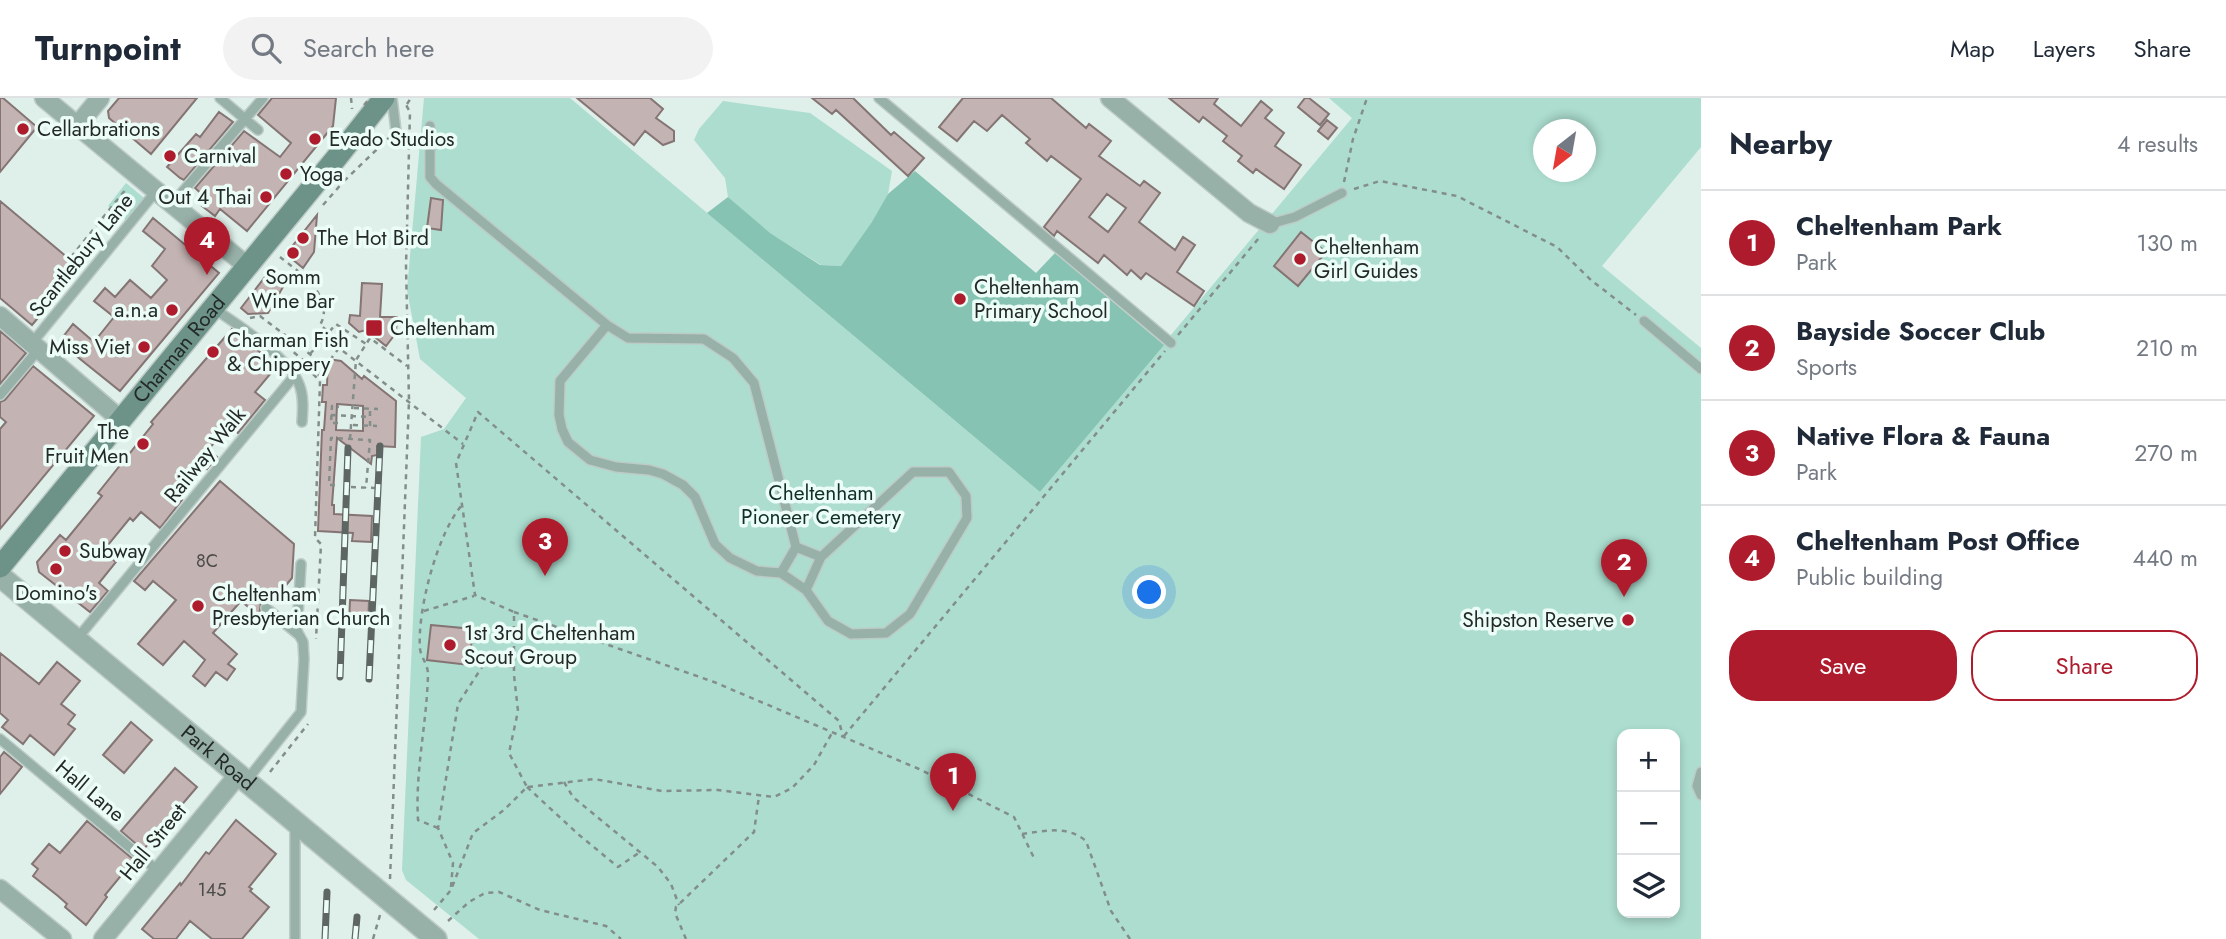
<!DOCTYPE html>
<meta charset="utf-8">
<style>
body{margin:0;font-family:Jost,sans-serif;background:#f2f2f3;color:#1f2937}
.controls{position:absolute;right:21px;bottom:21px;display:grid;overflow:hidden;border-radius:14px;box-shadow:0 4px 10px #0003}
.controls button{width:63px;height:63px;display:grid;place-items:center;padding:0;border:0;border-bottom:2px solid #e0e1e3;background:#fff;color:#1f2937;font:35px sans-serif}
.compass{position:absolute;left:1533px;top:21px;width:63px;height:63px;border-radius:50%;background:#fff;box-shadow:0 4px 10px #0003;rotate:211deg}
.you{position:absolute;left:1150px;top:495px;width:24px;height:24px;margin:-18px;border:5px solid #fff;border-radius:50%;background:#1a73e8;box-shadow:0 0 0 10px #1a73e833}
.badge{display:grid;place-items:center;width:46px;height:46px;border-radius:50%;background:#ae1b2c;color:#fff;font-size:23px;font-weight:700}
.pin{position:absolute;translate:-50% -58px;filter:drop-shadow(0 2px 4px #0008)}
.pin::after{content:'';position:absolute;top:37px;width:24px;height:21px;background:inherit;clip-path:polygon(0 0,100% 0,50% 100%)}
.list{margin:0;padding:0;list-style:none}
h2{display:flex;justify-content:space-between;align-items:center;height:91px;margin:0;padding:0 28px;font-size:30px}
h2 small{font-size:23px;font-weight:400;color:#747a83}
.list li{display:grid;grid-template-columns:46px 1fr auto;gap:21px;align-items:center;box-sizing:border-box;height:105px;padding:0 28px;border-top:2px solid #e0e1e3}
.list b{display:block;font-size:26px;white-space:nowrap}
.list p{margin:0;font-size:23px;white-space:nowrap;color:#747a83}
.list em{font-size:23px;font-style:normal;color:#747a83}
.actions{display:flex;gap:14px;padding:21px 28px}
.actions a{flex:1;padding:16px 0;border:2px solid #ae1b2c;border-radius:28px;text-align:center;font-size:24px;color:#ae1b2c}
.actions .main{background:#ae1b2c;color:#fff}
.icon{flex:none;width:38px;height:38px;fill:none;stroke:currentColor;stroke-width:2;stroke-linecap:round;stroke-linejoin:round}
.map{position:relative;flex:none;width:1701px;height:841px;overflow:hidden}
header{display:flex;align-items:center;gap:42px;box-sizing:border-box;height:98px;padding:0 35px;background:#fff;border-bottom:2px solid #e0e1e3}
header strong{font-size:33px}
nav{display:flex;gap:38px;margin-inline-start:auto;font-size:24px}
.search{width:490px;height:63px;background:#f2f2f3;display:flex;align-items:center;gap:18px;box-sizing:border-box;padding:0 24px;border-radius:38px;color:#747a83;font-size:26px}
main{display:flex}
aside{flex:1;background:#fff}
.map>svg:first-child{display:block}
.green{fill:#acddcf;fill-rule:evenodd}
.forest{fill:#86c3b2}
.building{fill:#c3b3b2;stroke:#847574;stroke-width:2;fill-rule:evenodd}
.lines{fill:none;stroke-linecap:round;stroke-linejoin:round}
.service-casing{stroke:#bdcbc7;stroke-width:12}
.minor-casing{stroke:#bdcbc7;stroke-width:21}
.tertiary-casing{stroke:#bdcbc7;stroke-width:24}
.secondary-casing{stroke:#bdcbc7;stroke-width:24}
.path{stroke:#838e8b;stroke-width:2.5;stroke-dasharray:5 5;stroke-linecap:butt}
.service{stroke:#97b0a8;stroke-width:9}
.minor{stroke:#97b0a8;stroke-width:18}
.tertiary{stroke:#97b0a8;stroke-width:21}
.secondary{stroke:#6d9388;stroke-width:21}
.rail-casing{stroke:#5d6663;stroke-width:7}
.rail{stroke:#ecfcf7;stroke-width:4.5;stroke-dasharray:13;stroke-linecap:butt}
.tertiary-bridge-casing{stroke:#bdcbc7;stroke-width:24;stroke-linecap:butt}
.secondary-bridge-casing{stroke:#bdcbc7;stroke-width:24;stroke-linecap:butt}
.path-bridge{stroke:#838e8b;stroke-width:2.5;stroke-dasharray:5 5;stroke-linecap:butt}
.tertiary-bridge{stroke:#97b0a8;stroke-width:21}
.secondary-bridge{stroke:#6d9388;stroke-width:21}
.poi-dot{fill:#ae1b2c;stroke:#ecfcf7;stroke-width:2.5}
.labels{text-anchor:middle;stroke-width:7;stroke-linejoin:round;paint-order:stroke}
.number-label{font-size:18px;fill:#4b4c4a}
.poi-label{font-size:21px;fill:#232927;stroke:#ecfcf7;text-anchor:start}
.street-label{font-size:21px;fill:#232927;stroke:#ecfcf7}
.park-label{font-size:21px;fill:#112f28;stroke:#ecfcf7}
</style>
<header>
<strong>Turnpoint</strong>
<div class="search"><svg class="icon" aria-label="search" viewBox="0 0 24 24"><circle cx="10" cy="10" r="6"/><path d="M15 15l6 6"/></svg>Search here</div>
<nav><a>Map</a><a>Layers</a><a>Share</a></nav>
</header>
<main>
<div class="map">
<svg width="1701" height="841" viewBox="0 0 1701 841">
<rect width="100%" height="100%" fill="#dfefea"/>
<!-- green -->
<path class="green" d="M424,0H570L1040,394L1352,20L1329,0H1701V49L1602,168L1701,250V841H479L406,782L402,772L421,339L444,331L466,300L420,261L407,192ZM1544,32H1586V74H1544ZM1622,636H1675V815H1622Z
M723,3L810,15L892,73L888,96L881,113L841,168L821,167L768,134L728,99L725,80L694,42L699,31Z
M126,85L144,100L126,122L108,108Z"/>
<!-- forest -->
<path class="forest" d="M915,73L1036,175L1055,155L1164,247L1040,394L707,115L728,99L770,135L820,167L841,168L872,124L888,96Z"/>
<!-- building -->
<path class="building" d="M0,0H3L37,29L0,74Z
M119,0H197L151,56L109,20L108,13Z
M272,0H336L333,28L247,133L220,111L215,118L202,108L207,101L195,90L244,33L280,59L291,45L258,17Z
M577,0H650L663,11L656,20L674,33V43L663,47L645,33L634,47Z
M812,0H853L891,37L894,34L924,60L908,78L836,12L832,16Z
M963,0H1051L1086,30L1089,26L1111,43L1099,58L1140,88L1144,83L1160,95L1139,124L1175,152L1183,139L1195,147L1177,174L1204,193L1194,208L1146,175L1141,181L1131,172L1127,177L1104,157L1098,165L1057,133L1054,138L1044,129L1081,81L1051,58L1047,63L1026,45L1030,41L1002,17L987,33L974,23L957,43L939,29ZM1107,96L1126,110L1108,134L1089,119Z
M1169,0H1218L1214,6L1241,28L1261,3L1272,12L1265,20L1284,35L1275,48L1301,67L1284,91L1256,71L1253,75L1238,63L1242,58L1223,43L1227,38L1203,19L1199,24Z
M1305,0H1309L1329,16L1320,27L1298,9Z
M219,14L233,24L184,82L180,80L167,69L196,36L200,39Z
M1327,22L1337,30L1328,41L1318,33Z
M431,100L443,102L441,132L427,130Z
M0,103L80,170L32,227L0,200Z
M317,117L314,154L303,170L286,156Z
M153,120L219,175L120,293L59,244L73,226L94,244L114,219L94,203L105,190L115,199L130,182L151,200L167,182L152,168L165,151L143,133Z
M1301,134L1326,154L1298,188L1274,168Z
M268,175L283,189L268,215L248,216L241,210Z
M362,185L382,186L380,219H397L396,235L386,248L366,232L359,234L349,225L350,217L360,218Z
M232,231L277,268L255,294L265,302L238,335L229,327L208,352L217,359L207,371L197,362L179,383L185,388L176,398L182,402L160,430L141,414L133,423L130,420L103,453L116,464L99,485L108,493L90,514L39,474L37,464L60,437L66,442L102,398L98,395L153,326L151,324Z
M0,233L26,255L0,286Z
M328,261L341,263L362,281L364,278L396,303L395,349L377,348V357L372,358L371,366L337,340L332,407H334V416L372,418L371,444L352,443L353,435L318,433L322,332H324L326,304H322L323,287H327ZM337,306L363,308V333L336,332Z
M33,268L94,318L0,431V331L6,324L0,319V304L5,302Z
M220,383L294,446L292,480L271,505L266,503L261,505L259,518L241,503L213,535L237,556L228,566L235,571L227,582L216,574L205,588L193,578L205,562L184,543L163,567L138,546L176,502L153,483L145,492L134,483Z
M350,502L369,503L368,527L349,526Z
M431,527L473,531L469,567L427,562Z
M0,555L39,586L57,564L80,583L61,606L75,617L68,626L75,631L54,657L30,637L23,646L2,629L8,622L0,615Z
M131,624L152,642L124,675L103,657Z
M4,654L22,669L0,696V659Z
M175,670L197,689L143,752L121,733Z
M236,722L276,756L249,789L252,791L250,793L269,809L242,841H212L190,823L176,841H154L142,831L180,785L181,787L206,754L209,756Z
M87,723L134,762L105,797L107,799L86,827L65,809L67,806L58,798L33,778L38,771L32,766L49,746L60,755Z"/>
<g class="lines">
<!-- service casing -->
<g class="service-casing">
<path id="service" d="M220,0L258,32
M392,0L396,33
M879,0L1171,245
M430,28V79L436,86L607,227L628,240L704,241L733,260L754,285L796,449L821,459L913,374H949L966,398L967,420L910,516L886,535L851,536L828,523L806,492L781,475L757,473L730,460L715,446L695,399L683,387L663,376L649,372L616,369L590,362L568,344L562,331L559,317L560,283L607,227
M173,105L263,0
M1270,126L1295,119L1342,95
M213,210C237,226 289,260 299,286C304,298 303,312 302,324
M1644,223L1701,271
M32,245L157,92
M0,297L39,251
M781,475L796,449
M806,492L821,459
M266,510L299,537
M76,542L295,277
M0,641L158,773
M1701,674L1697,688L1701,697
M247,682L301,614L304,561L303,544L297,533L301,466
M295,841V727"/>
</g>
<!-- minor casing -->
<g class="minor-casing">
<path id="minor" d="M44,0L247,168
M1110,0L1249,115L1270,126
M77,28L100,0
M0,218L121,322
M0,791L62,841
M103,841L238,677"/>
</g>
<!-- tertiary casing -->
<g class="tertiary-casing">
<g id="tertiary">
<path id="s1" d="M0,478L312,738"/>
<path d="M371,787L436,841"/>
</g>
</g>
<!-- secondary casing -->
<g class="secondary-casing">
<g id="secondary">
<path d="M365,24L384,0"/>
<path id="s2" d="M0,469L338,58"/>
</g>
</g>
<!-- path -->
<path class="path" d="M351,0L352,11
M407,6L411,0
M1344,84L1353,41L1367,0
M1354,91L1380,83L1457,98L1557,149L1591,182L1636,217
M323,107L344,83
M71,159L126,91
M280,159C299,174 336,199 320,227L329,234
M250,220L260,218L324,267
M1178,237L1259,140
M281,244L279,243L284,236
M286,248L308,266L306,269
M310,256L336,226L366,246
M306,269L320,283L315,440L321,446L316,541
M318,278L339,250L463,346
M354,310L378,311
M331,317L370,319
M338,325H331L332,308L339,309
M353,327L377,328
M370,328V310
M350,341L356,262L370,240L407,268
M335,387H329L331,340L370,342L366,390
M351,389L375,390
M424,513L474,498
M514,514L714,584L919,671L1014,719L1034,760
M844,638L1165,253
M270,674L308,626
M564,684L573,699L658,769L671,786L679,807
M527,689L578,736L618,769L640,754
M528,689L594,681L662,693L718,692L774,699L792,690L814,667L832,635
M438,730L418,722C415,672 427,625 428,576C428,567 421,559 420,551C417,513 437,436 462,407
M1022,736C1045,733 1067,727 1086,743L1111,813L1130,841
M390,781L409,303L406,168L410,14L405,5
M451,789L453,765L438,730L458,606L484,566L514,569
M434,812L451,792L473,735L504,712L527,689L509,655L518,613L514,577V514L475,497L456,365L478,314L839,623L843,639
M448,823L469,804L485,795L499,794L540,812L606,828L621,841
M373,841L380,817
M686,841L675,815L676,809L754,734L759,698"/>
<!-- service -->
<use href="#service" class="service"/>
<!-- minor -->
<use href="#minor" class="minor"/>
<!-- tertiary -->
<use href="#tertiary" class="tertiary"/>
<!-- secondary -->
<use href="#secondary" class="secondary"/>
<!-- rail casing -->
<g class="rail-casing">
<path id="rail" d="M340,579L348,350
M369,581L380,348
M325,841L327,794
M355,841L357,819"/>
</g>
<!-- rail -->
<use href="#rail" class="rail"/>
<!-- tertiary-bridge casing -->
<g class="tertiary-bridge-casing">
<path id="tertiary-bridge" d="M312,738L371,787"/>
</g>
<!-- secondary-bridge casing -->
<g class="secondary-bridge-casing">
<path id="secondary-bridge" d="M338,58L365,24"/>
</g>
<!-- path-bridge -->
<path class="path-bridge" d="M364,7L370,0
M344,83L396,33"/>
<!-- tertiary-bridge -->
<use href="#tertiary-bridge" class="tertiary-bridge"/>
<!-- secondary-bridge -->
<use href="#secondary-bridge" class="secondary-bridge"/>
</g>
<!-- markers -->
<g class="poi-dot">
<circle cx="23" cy="31" r="7"/>
<circle cx="315" cy="41" r="7"/>
<circle cx="170" cy="58" r="7"/>
<circle cx="286" cy="76" r="7"/>
<circle cx="266" cy="99" r="7"/>
<circle cx="303" cy="140" r="7"/>
<circle cx="293" cy="155" r="7"/>
<circle cx="1300" cy="161" r="7"/>
<circle cx="960" cy="201" r="7"/>
<circle cx="172" cy="212" r="7"/>
<rect x="365" y="221" width="18" height="18" rx="3.5"/>
<circle cx="144" cy="249" r="7"/>
<circle cx="213" cy="254" r="7"/>
<circle cx="143" cy="346" r="7"/>
<circle cx="65" cy="453" r="7"/>
<circle cx="56" cy="471" r="7"/>
<circle cx="198" cy="508" r="7"/>
<circle cx="1628" cy="522" r="7"/>
<circle cx="450" cy="547" r="7"/>
</g>
<g class="labels">
<!-- number labels -->
<g class="number-label">
<text x="207" y="469">8C</text>
<text x="212" y="798">145</text>
</g>
<!-- poi labels -->
<g class="poi-label">
<text x="37" y="38">Cellarbrations</text>
<text x="329" y="48">Evado Studios</text>
<text x="184" y="65">Carnival</text>
<text x="300" y="83">Yoga</text>
<text x="252" y="106" text-anchor="end">Out 4 Thai</text>
<text x="317" y="147">The Hot Bird</text>
<text x="1314" y="156">Cheltenham<tspan x="1314" dy="24">Girl Guides</tspan></text>
<text x="293" y="186" text-anchor="middle">Somm<tspan x="293" dy="24">Wine Bar</tspan></text>
<text x="974" y="196">Cheltenham<tspan x="974" dy="24">Primary School</tspan></text>
<text x="158" y="219" text-anchor="end">a.n.a</text>
<text x="390" y="237">Cheltenham</text>
<text x="227" y="249">Charman Fish<tspan x="227" dy="24">&amp; Chippery</tspan></text>
<text x="130" y="256" text-anchor="end">Miss Viet</text>
<text x="129" y="341" text-anchor="end">The<tspan x="129" dy="24">Fruit Men</tspan></text>
<text x="79" y="460">Subway</text>
<text x="56" y="502" text-anchor="middle">Domino's</text>
<text x="212" y="503">Cheltenham<tspan x="212" dy="24">Presbyterian Church</tspan></text>
<text x="1614" y="529" text-anchor="end">Shipston Reserve</text>
<text x="464" y="542">1st 3rd Cheltenham<tspan x="464" dy="24">Scout Group</tspan></text>
</g>
<!-- street labels -->
<g class="street-label">
<text transform="translate(81 157) rotate(-51)" y="7">Scantlebury Lane</text>
<text dy="7" stroke="none"><textPath href="#s2" startOffset="282">Charman Road</textPath></text>
<text transform="translate(205 357) rotate(-51)" y="7">Railway Walk</text>
<text dy="7" stroke="none"><textPath href="#s1" startOffset="284">Park Road</textPath></text>
<text transform="translate(90 693) rotate(40)" y="7">Hall Lane</text>
<text transform="translate(153 744) rotate(-51)" y="7">Hall Street</text>
</g>
<!-- park labels -->
<g class="park-label">
<text x="821" y="402">Cheltenham<tspan x="821" dy="24">Pioneer Cemetery</tspan></text>
</g>
</g>
</svg>
<div class="controls">
<button>+</button>
<button>−</button>
<button><svg class="icon" aria-label="layers" viewBox="0 0 24 24"><path d="M12 4l9 5-9 5-9-5zM3 14l9 5 9-5"/></svg></button>
</div>
<svg class="compass" viewBox="-18 -18 36 36"><path d="M0-13l5 13h-10z" fill="#e53935"/><path d="M0 13l5-13h-10z" fill="#747a83"/></svg>
<div class="you"></div>
<div class="pin badge" style="left:953px;top:713px">1</div>
<div class="pin badge" style="left:1624px;top:499px">2</div>
<div class="pin badge" style="left:545px;top:478px">3</div>
<div class="pin badge" style="left:207px;top:177px">4</div>
</div>
<aside>
<h2>Nearby<small>4 results</small></h2>
<ul class="list">
<li><span class="badge">1</span><div><b>Cheltenham Park</b><p>Park</p></div><em>130 m</em></li>
<li><span class="badge">2</span><div><b>Bayside Soccer Club</b><p>Sports</p></div><em>210 m</em></li>
<li><span class="badge">3</span><div><b>Native Flora &amp; Fauna</b><p>Park</p></div><em>270 m</em></li>
<li><span class="badge">4</span><div><b>Cheltenham Post Office</b><p>Public building</p></div><em>440 m</em></li>
</ul>
<div class="actions"><a class="main">Save</a><a>Share</a></div>
</aside>
</main>
